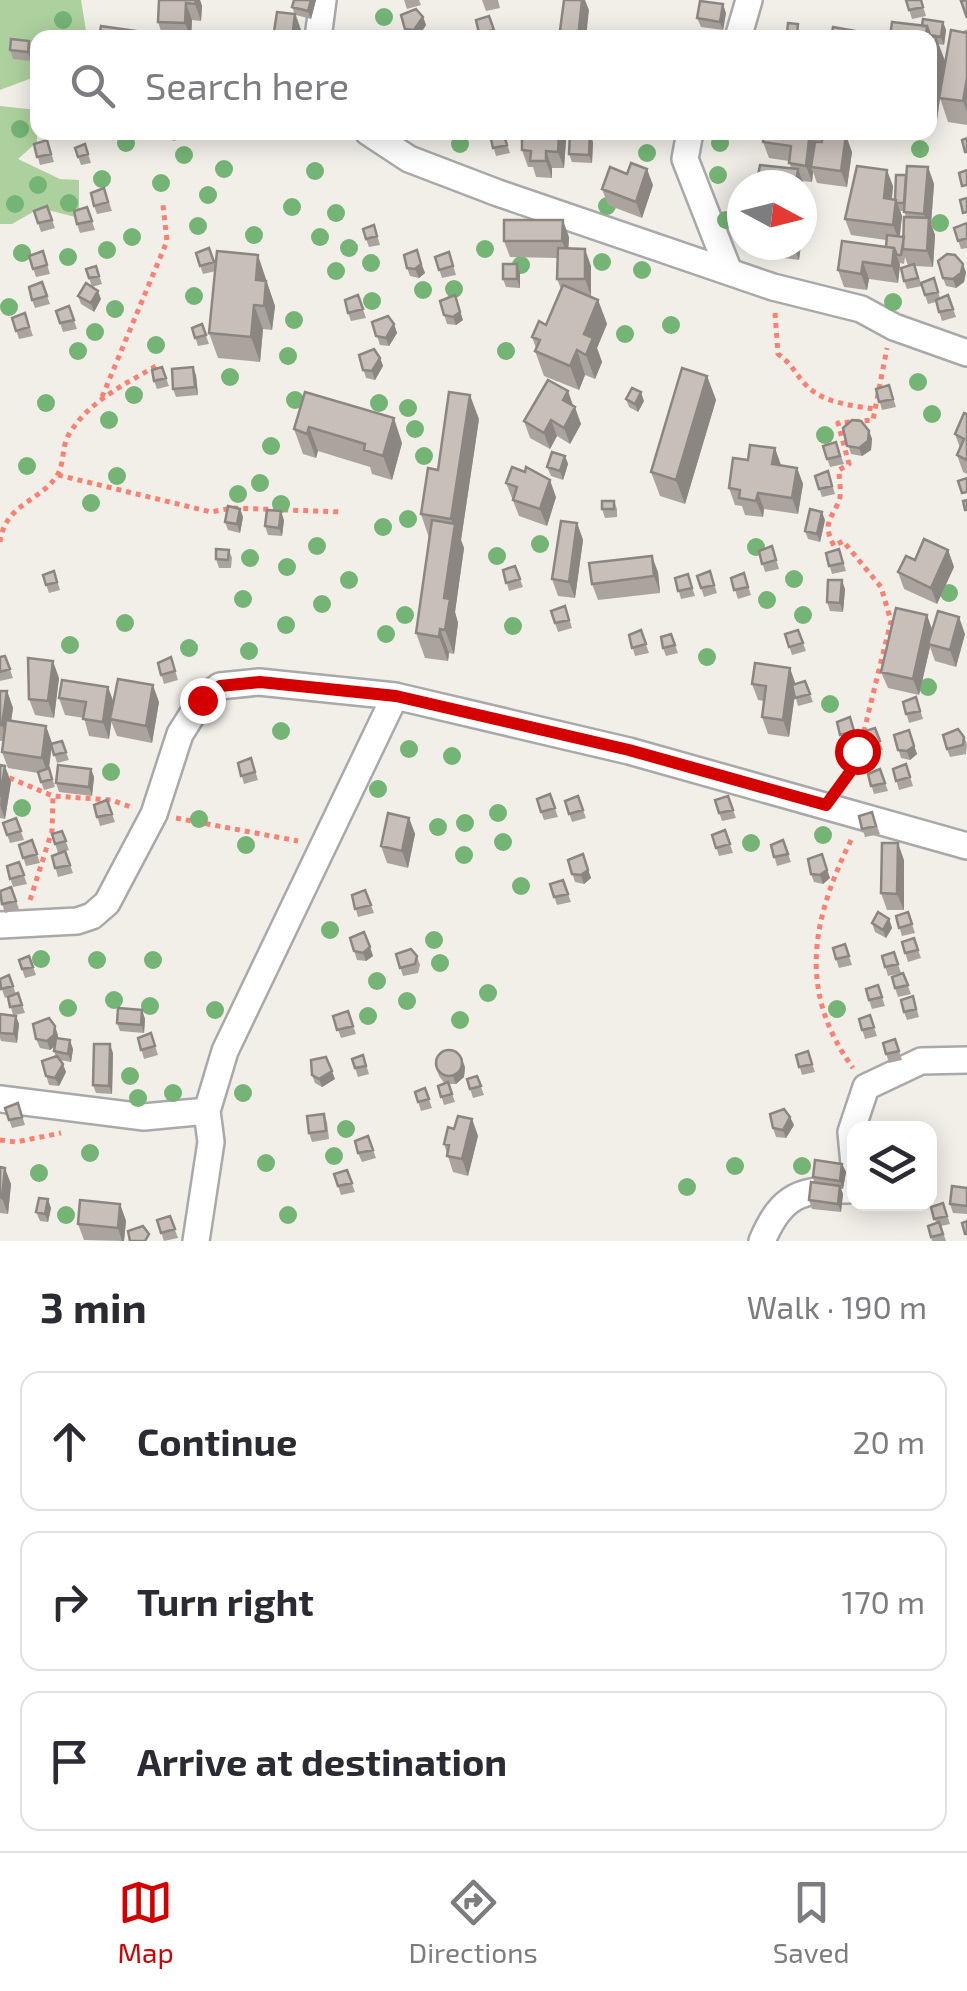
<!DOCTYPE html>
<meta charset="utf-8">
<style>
body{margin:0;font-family:"Exo 2",sans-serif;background:#f7f7f7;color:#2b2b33}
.controls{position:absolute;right:30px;bottom:30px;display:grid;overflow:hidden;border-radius:20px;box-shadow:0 5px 25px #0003}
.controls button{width:90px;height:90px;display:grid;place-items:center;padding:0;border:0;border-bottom:2px solid #e1e1e2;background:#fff;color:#2b2b33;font:50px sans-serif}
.compass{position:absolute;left:727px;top:170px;width:90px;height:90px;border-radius:50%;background:#fff;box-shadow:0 5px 25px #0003;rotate:97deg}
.stop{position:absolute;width:30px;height:30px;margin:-22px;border:8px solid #d40000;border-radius:50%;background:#fff}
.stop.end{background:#d40000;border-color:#fff;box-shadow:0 2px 10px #0008}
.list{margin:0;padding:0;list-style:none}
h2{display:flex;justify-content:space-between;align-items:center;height:130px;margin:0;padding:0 40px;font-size:42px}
h2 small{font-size:32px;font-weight:400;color:#7c7c81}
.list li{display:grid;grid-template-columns:65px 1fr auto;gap:30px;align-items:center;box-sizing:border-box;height:140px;margin:0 20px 20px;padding:0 20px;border:2px solid #e1e1e2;border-radius:20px}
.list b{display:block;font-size:38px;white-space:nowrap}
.list em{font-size:32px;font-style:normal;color:#7c7c81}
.icon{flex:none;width:55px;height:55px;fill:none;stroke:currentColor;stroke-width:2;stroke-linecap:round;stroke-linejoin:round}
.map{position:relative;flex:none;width:967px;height:1241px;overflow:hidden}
.search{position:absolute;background:#fff;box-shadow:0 5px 25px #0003;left:30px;right:30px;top:30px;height:110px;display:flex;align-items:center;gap:25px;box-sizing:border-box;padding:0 35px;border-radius:20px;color:#7c7c81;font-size:38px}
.sheet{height:610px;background:#fff}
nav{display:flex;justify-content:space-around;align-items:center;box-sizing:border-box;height:140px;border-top:2px solid #e1e1e2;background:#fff;font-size:28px;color:#7c7c81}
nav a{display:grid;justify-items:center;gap:5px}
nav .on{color:#d40000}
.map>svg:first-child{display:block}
.forest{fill:#add19e}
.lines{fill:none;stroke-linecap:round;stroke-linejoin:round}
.minor-casing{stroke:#a9a9a9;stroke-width:30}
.path{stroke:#fa8072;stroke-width:5;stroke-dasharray:5 5;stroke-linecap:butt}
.minor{stroke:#fff;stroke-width:25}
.tree{fill:#74b475}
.wall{fill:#aba49e;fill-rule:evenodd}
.shaded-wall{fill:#8b8681}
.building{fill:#c7bfb8;stroke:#8b8681;stroke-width:2.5}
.route{stroke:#d40000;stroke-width:12}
</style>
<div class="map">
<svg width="967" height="1241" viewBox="0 0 967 1241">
<rect width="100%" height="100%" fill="#f2efe9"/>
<!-- forest -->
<path class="forest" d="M0,0H81L87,37L38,38L37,76L0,90Z
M0,106L37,110V142L18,159L60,179L79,180V218L40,208L12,224H0Z"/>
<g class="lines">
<!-- minor casing -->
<g class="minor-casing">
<path id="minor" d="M318,38L323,0
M738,38L749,0
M368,132L409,159L498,193L773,287L861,309L894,327L967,353
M690,132L685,159L728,269
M0,925L77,921L92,916L107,903L154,814L180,734L202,699L220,686L259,682L395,696
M0,1099L144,1117L207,1111
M854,1164L851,1132L866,1087L921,1061L967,1060
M196,1241L211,1142L207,1111L225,1051L395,696L629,751L967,846
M762,1241C782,1194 801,1189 848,1190L854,1180"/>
</g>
<!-- path -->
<path class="path" d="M775,313L778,354C791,363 795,373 805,384C822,403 850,405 874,409
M102,397L167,241L163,205
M58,475L211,512L232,508L343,512
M0,542C5,503 41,502 58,474C64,463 62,447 68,436C87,402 125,384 158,365
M0,774L53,796L111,800L131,807
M840,787L864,731L891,621L881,587L843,541L834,546C820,520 835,517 840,497C841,489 839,478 839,470L849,464L838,423L873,420L887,348
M176,818L298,841
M851,840C812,920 797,991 853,1068
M30,900L52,831L53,796
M0,1140L16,1142L61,1133"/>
<!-- minor -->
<use href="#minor" class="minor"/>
</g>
<!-- trees -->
<g class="tree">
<circle cx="384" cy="17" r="9"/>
<circle cx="63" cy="20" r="9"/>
<circle cx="20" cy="129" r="9"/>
<circle cx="126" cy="143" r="9"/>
<circle cx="720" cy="143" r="9"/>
<circle cx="460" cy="144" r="9"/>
<circle cx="920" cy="149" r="9"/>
<circle cx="647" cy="153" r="9"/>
<circle cx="184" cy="155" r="9"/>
<circle cx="224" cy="169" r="9"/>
<circle cx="315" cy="171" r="9"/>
<circle cx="718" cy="175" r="9"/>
<circle cx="102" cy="179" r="9"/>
<circle cx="161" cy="183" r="9"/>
<circle cx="38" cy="185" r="9"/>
<circle cx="208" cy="195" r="9"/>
<circle cx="69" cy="203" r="9"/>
<circle cx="15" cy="204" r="9"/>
<circle cx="607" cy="206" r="9"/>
<circle cx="292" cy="207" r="9"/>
<circle cx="336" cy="213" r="9"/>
<circle cx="726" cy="220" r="9"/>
<circle cx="940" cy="223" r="9"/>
<circle cx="198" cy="226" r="9"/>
<circle cx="254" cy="235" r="9"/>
<circle cx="132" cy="237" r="9"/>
<circle cx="320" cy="237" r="9"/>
<circle cx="349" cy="248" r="9"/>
<circle cx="485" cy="249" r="9"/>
<circle cx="107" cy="250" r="9"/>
<circle cx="22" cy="253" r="9"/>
<circle cx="68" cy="257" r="9"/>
<circle cx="602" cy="262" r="9"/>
<circle cx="371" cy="263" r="9"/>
<circle cx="521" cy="265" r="9"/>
<circle cx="642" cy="270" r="9"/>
<circle cx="336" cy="271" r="9"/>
<circle cx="454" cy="289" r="9"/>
<circle cx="423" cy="290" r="9"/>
<circle cx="194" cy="296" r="9"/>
<circle cx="372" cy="301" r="9"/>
<circle cx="893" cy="302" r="9"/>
<circle cx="9" cy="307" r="9"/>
<circle cx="115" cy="309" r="9"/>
<circle cx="294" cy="320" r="9"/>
<circle cx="671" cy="325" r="9"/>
<circle cx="95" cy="332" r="9"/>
<circle cx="625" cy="334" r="9"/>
<circle cx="156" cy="345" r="9"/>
<circle cx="78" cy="351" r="9"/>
<circle cx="506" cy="351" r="9"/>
<circle cx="288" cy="356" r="9"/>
<circle cx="230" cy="377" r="9"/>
<circle cx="918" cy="382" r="9"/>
<circle cx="134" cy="395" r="9"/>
<circle cx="295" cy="400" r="9"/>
<circle cx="46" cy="403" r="9"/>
<circle cx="379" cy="403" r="9"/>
<circle cx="408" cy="408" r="9"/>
<circle cx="932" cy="414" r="9"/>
<circle cx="109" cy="420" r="9"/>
<circle cx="415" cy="429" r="9"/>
<circle cx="825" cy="435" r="9"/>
<circle cx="271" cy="446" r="9"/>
<circle cx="424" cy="456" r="9"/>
<circle cx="27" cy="466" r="9"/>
<circle cx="117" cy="476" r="9"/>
<circle cx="260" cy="483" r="9"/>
<circle cx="238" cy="494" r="9"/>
<circle cx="91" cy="503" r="9"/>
<circle cx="281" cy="504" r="9"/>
<circle cx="408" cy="519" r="9"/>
<circle cx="383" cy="527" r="9"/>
<circle cx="540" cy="544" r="9"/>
<circle cx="317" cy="546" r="9"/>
<circle cx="756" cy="547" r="9"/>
<circle cx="497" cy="556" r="9"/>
<circle cx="250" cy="558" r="9"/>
<circle cx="287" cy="567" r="9"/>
<circle cx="794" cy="579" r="9"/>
<circle cx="349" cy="580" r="9"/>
<circle cx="949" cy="593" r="9"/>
<circle cx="243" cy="599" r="9"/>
<circle cx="767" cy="600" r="9"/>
<circle cx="322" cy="604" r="9"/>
<circle cx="405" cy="615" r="9"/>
<circle cx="803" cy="615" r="9"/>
<circle cx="125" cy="623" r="9"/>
<circle cx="286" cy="625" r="9"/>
<circle cx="513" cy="626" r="9"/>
<circle cx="386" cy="634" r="9"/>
<circle cx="70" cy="645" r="9"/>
<circle cx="189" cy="648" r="9"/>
<circle cx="249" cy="651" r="9"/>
<circle cx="707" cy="657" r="9"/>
<circle cx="928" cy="687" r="9"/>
<circle cx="830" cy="704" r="9"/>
<circle cx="281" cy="731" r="9"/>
<circle cx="409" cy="749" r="9"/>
<circle cx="452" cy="756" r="9"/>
<circle cx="111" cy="772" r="9"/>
<circle cx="378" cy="789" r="9"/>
<circle cx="22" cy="808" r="9"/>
<circle cx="498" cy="813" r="9"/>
<circle cx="199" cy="819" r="9"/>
<circle cx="465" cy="823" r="9"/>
<circle cx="438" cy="827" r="9"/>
<circle cx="823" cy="835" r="9"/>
<circle cx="503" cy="842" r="9"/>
<circle cx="751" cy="843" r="9"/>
<circle cx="246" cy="845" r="9"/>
<circle cx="464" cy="855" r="9"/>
<circle cx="521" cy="886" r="9"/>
<circle cx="330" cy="930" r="9"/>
<circle cx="434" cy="940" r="9"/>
<circle cx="41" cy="959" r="9"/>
<circle cx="97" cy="960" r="9"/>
<circle cx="153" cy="960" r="9"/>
<circle cx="440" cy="963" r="9"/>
<circle cx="377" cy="981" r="9"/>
<circle cx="488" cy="993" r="9"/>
<circle cx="114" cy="1000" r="9"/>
<circle cx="407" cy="1001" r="9"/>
<circle cx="150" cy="1006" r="9"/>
<circle cx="68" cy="1008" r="9"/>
<circle cx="837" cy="1009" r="9"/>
<circle cx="215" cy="1010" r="9"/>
<circle cx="368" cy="1016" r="9"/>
<circle cx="460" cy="1020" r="9"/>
<circle cx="130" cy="1076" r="9"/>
<circle cx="173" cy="1093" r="9"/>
<circle cx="243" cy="1093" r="9"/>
<circle cx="138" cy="1098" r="9"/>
<circle cx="346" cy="1129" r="9"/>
<circle cx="90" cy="1153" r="9"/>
<circle cx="334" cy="1156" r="9"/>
<circle cx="266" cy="1163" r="9"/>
<circle cx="735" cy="1166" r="9"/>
<circle cx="802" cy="1166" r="9"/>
<circle cx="39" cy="1173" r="9"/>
<circle cx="687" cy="1187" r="9"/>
<circle cx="66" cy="1215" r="9"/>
<circle cx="288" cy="1215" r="9"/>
</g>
<!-- wall -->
<path class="wall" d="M159,0H200L202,6L201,21L192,20L191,38H99L162,34L158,22Z
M294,0H316L311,19L296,15L304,38L292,7Z
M404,0H419L421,5L407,9Z
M482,0H498L500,8L486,11Z
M906,0H921L926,16L912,19Z
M726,13L723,30L701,27L697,18Z
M401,15L423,17L426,25L418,38L408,37Z
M489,16L496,38H480L476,20Z
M943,22L946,30L944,45L938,44L945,61L941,88L962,32L967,29V125L948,122L940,98L937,120L930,119V38L922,26Z
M10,50H32L31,61L13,59Z
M170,132H186L188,137L173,141Z
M503,132L510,153L496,156L490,135Z
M764,132H828L852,152L847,187L817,183L813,172L812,182L802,181L807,194L802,233V185L757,181L791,168L789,161L769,158L763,142Z
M47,140L54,162L40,165L34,144Z
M566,140L564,168H552V178L536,177L533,167H528L522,150Z
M593,142L592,163L572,162L569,154Z
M85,144L91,163L81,165L75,148Z
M928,167L934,184L931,224L935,235L933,267L915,266L922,286L907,289L904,281L908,266L905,257L904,264L900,263L898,283L869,279L867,290L844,287L838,270L886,247V240L851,235L845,219L893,186L892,199L895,200L906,175ZM900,211H904L906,217L903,237L900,236L902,216Z
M653,185L642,218L608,205L602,189Z
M104,188L112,211L97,214L94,206Z
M47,206L55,228L41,232L34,211Z
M87,207L95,230L80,233L77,224Z
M967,223V248L961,249L954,228Z
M374,225L380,245L369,247L366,239Z
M569,237L568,249L591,266V296H588L598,300L607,324L597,348L602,362L595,379L585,375L579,390L544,376L535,351L536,348L532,337L546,325L561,289L557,279V258L510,257L504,241Z
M756,245H801L799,260L760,255Z
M209,248L216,267L267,280V284L275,306L272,330L263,329L260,362L218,358L209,333L216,271L203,274L196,253Z
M417,250L425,273L419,278L410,276L407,268Z
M43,251L50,274L36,277L29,256Z
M449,252L456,275L442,278L435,257Z
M517,264L520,273V288L506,287L503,279Z
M96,266L102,284L92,287L86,269Z
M966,272L964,282L956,288L946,286L943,278Z
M934,278L940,298L948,295L956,317L942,321L936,302L928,304L921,283Z
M42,282L50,304L35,308L32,300Z
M358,295L366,318L351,321L348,313Z
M78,296L101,299L94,312L81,304Z
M440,301L463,320L456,325L447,324Z
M69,306L77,329L63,332L56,311Z
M25,313L33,336L19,339L12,318Z
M372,322L394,324L397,333L389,346L380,345Z
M202,324L209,344L198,346L192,328Z
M359,355L380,358L383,366L375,380L366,378Z
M162,367L169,386L157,389L154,381Z
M196,375L198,395L176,397L173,389Z
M707,376L716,400L685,504L660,496L651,472Z
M889,385L896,407L882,410L876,389Z
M305,392L402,443L392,480L372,474L370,467L318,451L316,458L303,454L294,429Z
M626,399L644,401L638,412L629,407Z
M573,406L581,424L570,444L557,436L550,449L530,438L524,421Z
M967,414V474L963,472L957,455L960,448L955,434Z
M479,419L461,540L464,548L455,612L458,623L454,654L449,653L448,661L425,658L416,633L429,538L421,514L438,470Z
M843,428L869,431L872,439L871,450L862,456L851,454Z
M836,442L844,464L830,467L823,446Z
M565,456L568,464L563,480L551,476L547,467Z
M781,465L797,468L803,484L798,514L764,509L763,517L745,515L742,506L735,505L729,488Z
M828,471L835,494L822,497L815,476Z
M506,483L556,497L547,526L519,516Z
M614,501L617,509V517L605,518L602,509Z
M240,509L243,517L240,533L228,530L225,522Z
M284,520L282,536L268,535L265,526Z
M825,520L820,542L808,539L805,531Z
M577,523L583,540L575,598L558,596L552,579Z
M772,546L779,569L765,572L759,551Z
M839,549L846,571L832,574L826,553Z
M229,550L232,558L231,568H219L216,559Z
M948,550L954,567L937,604L904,589L898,572L915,560Z
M515,566L523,587L509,591L503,570Z
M54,571L60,590L49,593L43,575Z
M710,571L717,593L704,597L697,576Z
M658,572L660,593L598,600L592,584Z
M744,573L751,595L738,599L731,578Z
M688,574L695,596L681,599L675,578Z
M845,589L843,612L830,611L827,602Z
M565,606L572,628L558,632L551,611Z
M927,615L932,630L965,634L956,667L935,661L930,647L919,695L888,688L881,672Z
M641,630L649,653L635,656L629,635Z
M798,630L806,651L792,655L785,634Z
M671,634L678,653L666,656L663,648Z
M5,656L13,678L0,681V657Z
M171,657L178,680L164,684L158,663Z
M59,678L54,718L35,715L29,699Z
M805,681L813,702L798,706L795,695L789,737L768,734L762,717L764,701L758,700L752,684H796Z
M108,687L114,703L159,702L152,743L117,736L111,721L109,739L89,736L84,718L65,715L59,698Z
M0,691H7L13,708L11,721L46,726L52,744L62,741L69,760L57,763L52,746L49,768L55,787L44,790L38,773L8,768L2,752L3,741H0Z
M916,697L923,719L909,723L903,702Z
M850,717L857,740L843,743L837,722Z
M875,728L883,750L869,753L862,732Z
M909,730L917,754L910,760L901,758L894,735Z
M964,737L967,744L966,754L950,757L947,749Z
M251,758L258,780L244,784L238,763Z
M906,764L913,786L899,790L893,769Z
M0,765L11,782L5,819L0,818Z
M91,769L94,777L92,796L59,792L56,783Z
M880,769L888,791L874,794L868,774Z
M550,794L558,817L544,820L541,812Z
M578,796L586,818L572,822L565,801Z
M728,796L736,818L722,821L715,800Z
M107,800L115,822L100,826L94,805Z
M872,812L880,834L865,837L859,816Z
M16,818L24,840L10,843L3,823Z
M409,818L415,834L408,868L387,863L381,846Z
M725,830L733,853L719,856L712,835Z
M62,831L69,850L58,853L52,834Z
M32,840L40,863L26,866L19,845Z
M783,840L791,862L777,866L771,845Z
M65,851L73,873L58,877L52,856Z
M583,854L591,878L584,884L575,882L568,860Z
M822,854L830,878L823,884L814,882L811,874Z
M904,860V910H887L881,893Z
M19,862L27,884L13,887L7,866Z
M563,880L571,902L557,905L550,884Z
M11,887L19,909L5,913L0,897Z
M365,890L374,913L358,917L352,895Z
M908,912L915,933L902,936L896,916Z
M889,919L892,928L886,938L875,932L872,923Z
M364,932L373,956L366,961L357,960L350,938Z
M914,938L921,958L908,962L902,942Z
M845,944L852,965L839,968L836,959Z
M894,952L901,973L888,976L882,956Z
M396,954L417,956L420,965L418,973L403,976Z
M29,956L36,975L25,978L19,960Z
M903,973L911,994L898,997L895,988Z
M9,975L16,994L18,993L25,1013L15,1015L19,1024L17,1043L1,1041L0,1038V1014L13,1015L8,997L10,996L5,998L0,984Z
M878,985L885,1006L872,1009L869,1000Z
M913,996L919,1017L907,1020L904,1012Z
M142,1010L145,1019L144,1033L120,1031L117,1023Z
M348,1011L356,1034L341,1038L333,1016Z
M870,1015L877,1036L865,1039L859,1019Z
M151,1033L158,1055L144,1059L138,1038Z
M58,1035V1038L73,1049L71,1062L60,1060L66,1072L59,1086L49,1085L42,1061L56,1057L54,1051L55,1046L50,1050L40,1048L36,1039Z
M895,1039L902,1060L889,1063L883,1043Z
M808,1051L815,1072L802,1075L796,1055Z
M113,1053L112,1094L96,1093L93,1085Z
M363,1055L369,1074L358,1077L352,1059Z
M465,1067L464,1077L456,1084H449L455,1102L444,1105L438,1086L445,1084L439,1076L436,1068Z
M312,1075L335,1079L322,1087L315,1083Z
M477,1076L484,1095L473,1098L467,1079Z
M425,1088L432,1108L421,1111L415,1092Z
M18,1103L25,1125L12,1128L5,1108Z
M324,1114L327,1122L329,1139L312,1142L309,1133Z
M790,1117L794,1125L786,1138L776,1137L773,1128Z
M472,1119L478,1136L468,1176L453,1172L444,1144L454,1129Z
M368,1136L376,1158L362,1162L358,1153Z
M842,1164L846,1172L843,1189H841L843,1194L841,1212L812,1209L809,1200L814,1183L813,1177Z
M0,1167L11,1184L8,1214L0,1213Z
M347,1170L355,1192L341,1195L334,1174Z
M967,1188V1214L953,1213L950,1204Z
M943,1203L950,1224L941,1226L946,1241H932L928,1226L936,1223L931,1207Z
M120,1204L126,1221L124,1241L84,1240L78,1224Z
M51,1208L48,1222L40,1221L36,1212Z
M170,1216L178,1238L164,1241L157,1220Z"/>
<!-- shaded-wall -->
<path class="shaded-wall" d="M196,0H200L202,6L201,21L195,4Z
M311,0H316L311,19L308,11Z
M582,0H585L589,10L586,38H578Z
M186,3L192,20L191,38L185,23Z
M723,4L726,13L723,30L720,22Z
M295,14L304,38H292Z
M423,17L426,25L417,38L414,30Z
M943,22L946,30L944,45L941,37Z
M927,26L936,37L945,61L937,120L930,100L926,35Z
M29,41L32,50L31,61L28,52Z
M967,78V112L963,101Z
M559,132H563L566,140L564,168L558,152Z
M811,132L817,148L811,167L813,172L812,182L806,166Z
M590,133L593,142L592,163L589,155Z
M846,135L852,152L847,187L841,171Z
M546,151L552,168V178L546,161Z
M928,167L934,184L931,224L935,235L933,267L927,251L928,225L924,214Z
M647,169L653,185L642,218L636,202Z
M798,169L807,194L802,233V185H796Z
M887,170L893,186L890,215L884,198Z
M896,200L902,216L899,241L893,225Z
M563,220L569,237L568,258L562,241Z
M793,245H801L799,260Z
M894,248L900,265L898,283L892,266Z
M585,249L591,266V296L585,279Z
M258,255L275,306L272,330L256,280Z
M863,262L869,279L867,290L861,274Z
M421,264L425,273L419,278L415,269Z
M517,264L520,273V288L517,279Z
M963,264L966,272L964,282L956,288L953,279Z
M98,291L101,299L94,312L91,303Z
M455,295L463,320L456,325L453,317Z
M598,300L607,324L597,348L602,362L595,379L586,355L584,334Z
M254,305L263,329L260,362L251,337Z
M394,324L397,333L389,346L386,338Z
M577,350L585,375L579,390L570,366Z
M380,358L383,366L375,380L372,371Z
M193,367L196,375L198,395L195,387Z
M707,376L716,400L685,504L676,480Z
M568,391L574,408L563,400Z
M641,392L644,401L638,412L635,404Z
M470,395L479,419L461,540L464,548L455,612L458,623L454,654L445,630L444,598L454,527L451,519Z
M575,407L581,424L570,444L564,428Z
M394,418L402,443L392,480L383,456Z
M551,420L557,436L550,449L544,433Z
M309,427L318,451L316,458L307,434Z
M869,431L872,439L871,450L862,456L859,448Z
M775,448L781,465L772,464Z
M565,456L568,464L563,480L560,471Z
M797,468L803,484L798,514L792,498Z
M550,480L556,497L547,526L540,509Z
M758,493L764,509L763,517L756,501Z
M240,509L243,517L240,533L237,524Z
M281,511L284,520L282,536L279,528Z
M822,512L825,520L820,542L817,534Z
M577,523L583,540L575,598L569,582Z
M948,550L954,567L937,604L931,588Z
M652,556L658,572L660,593L654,576Z
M842,580L845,589L843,612L840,603Z
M927,615L933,632L928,644L930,647L919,695L913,679Z
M959,617L965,634L956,667L950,650Z
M440,629L449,653L448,661L439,637Z
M53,661L59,678L54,718L48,701Z
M790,668L796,685L789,737L783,720Z
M153,685L159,702L152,743L146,726Z
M108,687L114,704L109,739L103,722Z
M7,691L13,708L8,742L2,725Z
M46,726L52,743L48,774L42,758Z
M914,746L917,754L910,760L907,751Z
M5,766L11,782L5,819L0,805Z
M91,769L94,777L92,796L89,787Z
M409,818L415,834L408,868L402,851Z
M898,843L904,860V910L897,894Z
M588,870L591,878L584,884L581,875Z
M827,870L830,878L823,884L820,875Z
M889,919L892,928L886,938L883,930Z
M370,947L373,956L366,961L363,953Z
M142,1010L145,1019L144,1033L141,1025Z
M16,1016L19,1024L17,1043L14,1034Z
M55,1026L58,1035L57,1044L50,1050L47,1041Z
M70,1040L73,1049L71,1062L68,1054Z
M110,1044L113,1053L112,1094L109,1086Z
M462,1059L465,1067L464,1077L456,1084L453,1076Z
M63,1064L66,1072L59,1086L55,1078Z
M332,1071L335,1079L322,1087L319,1079Z
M790,1117L794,1125L786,1138L783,1130Z
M472,1119L478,1136L468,1176L462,1159Z
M842,1164L846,1172L843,1189L840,1181Z
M5,1168L11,1184L8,1214L2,1198Z
M840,1186L843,1194L841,1212L838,1204Z
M48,1199L51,1208L48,1222L45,1214Z
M120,1204L126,1221L124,1241H122L118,1228Z"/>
<!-- building -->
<path class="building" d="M159,0H196L195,4L186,3L185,23L158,22Z
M294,0H311L308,11L292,7Z
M564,0H582L578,38H559Z
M906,0H921L923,7L909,10Z
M967,0V18L961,1Z
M700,1L723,4L720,22L697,18Z
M416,9L423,17L414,30L405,29L401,15Z
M277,12L295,14L292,38H273Z
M489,16L494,30L479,33L476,20Z
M923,19L943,22L941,37L930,35L927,26H922Z
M892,22L927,26L926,35L936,37L930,85V38L890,37Z
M788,23L798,24L797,35L787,33Z
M101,26L185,38H99Z
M833,27L867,33L866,38H831Z
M951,30L967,33V78L963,101L939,98Z
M11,39L29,41L28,52L10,50Z
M498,132H503L507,145L493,148L490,135Z
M522,132H559L558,152L546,151V161H530L531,151L522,150Z
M570,132L590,133L589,155L569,154Z
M764,132H810L806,166L789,163L791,146L763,142Z
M823,132L846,135L841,171L811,167L815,142H822Z
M967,138V152H965L962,140Z
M47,140L51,154L37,157L34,144Z
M85,144L88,154L78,157L75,148Z
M631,163L647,169L636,202L602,189L610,167L627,174Z
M760,165L798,169L796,185H750L751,180L757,181Z
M857,166L887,170L884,198L896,200L893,225L845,219Z
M907,166L928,167L924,214L904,212Z
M967,170V185L962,186L959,173Z
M896,175H906L904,203H897L895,200Z
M104,188L108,202L94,206L91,193Z
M967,198V212L963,213L960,200Z
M47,206L52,220L38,223L34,211Z
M87,207L92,221L77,224L74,211Z
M904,217L929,218L927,251L903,249Z
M504,220H563L562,241H504Z
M967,223V238L958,241L954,228Z
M374,225L377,236L366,239L363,229Z
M887,235L904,237L901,255H897L894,248L886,247Z
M842,241L894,248L892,266L863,262L861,274L838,270Z
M209,248L214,262L200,266L196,253Z
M558,248L585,249V279H557Z
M417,250L421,264L415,269L407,268L404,255Z
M43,251L47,265L33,269L29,256Z
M217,251L258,255L256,280L266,281L264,306L254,305L251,337L209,333Z
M449,252L453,266L439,270L435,257Z
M947,254L955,255L963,264L961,273L953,279L943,278L938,261Z
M503,264H517V279H503Z
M914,264L918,278L904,281L901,268Z
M96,266L99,276L89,278L86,269Z
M934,278L938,292L925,295L921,283Z
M42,282L47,296L32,300L29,287Z
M86,283L98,291L91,303L78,296Z
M563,285L598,300L584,334L593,338L586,355L577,350L570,366L535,351L540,340L532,337L539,321L546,325Z
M358,295L363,309L348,313L345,300Z
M455,295L460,312L453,317L444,315L440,301Z
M948,295L953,309L939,312L936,300Z
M69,306L74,320L60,323L56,311Z
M25,313L29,327L16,331L12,318Z
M388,316L394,324L386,338L376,336L372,322Z
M202,324L206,335L195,338L192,328Z
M374,349L380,358L372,371L363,370L359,355Z
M162,367L166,378L154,381L152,370Z
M193,367L195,387L173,389L172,369Z
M682,368L707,376L676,480L651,472Z
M548,380L568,391L563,400L575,407L564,428L551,420L544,433L524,421Z
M889,385L893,399L879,402L876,389Z
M632,388L641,392L635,404L626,399Z
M305,392L394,418L383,456L364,450L365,444L309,427L307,434L294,429Z
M449,392L470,395L451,519L421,514L428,468L438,470Z
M964,413L967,414V460L957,455L964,439L955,434Z
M852,420L861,421L869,431L868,441L859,448L847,446L843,428Z
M836,442L840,456L827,459L823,446Z
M750,445L775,448L772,464L797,468L792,498L758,493L756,501L739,498L740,490L729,488L733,458L748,460Z
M552,452L565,456L560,471L547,467Z
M512,467L525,472L526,467L550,480L540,509L513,500L517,487L506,483Z
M828,471L832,486L819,489L815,476Z
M967,478V492L962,493L958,481Z
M967,500V510H965L963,501Z
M602,501H614V509H602Z
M228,506L240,509L237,524L225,522Z
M810,509L822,512L817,534L805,531Z
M267,510L281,511L279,528L265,526Z
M432,520L455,524L444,598L450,599L445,630L440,629L439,637L416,633Z
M561,521L577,523L569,582L552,579Z
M924,539L948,550L931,588L898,572L906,556L915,560Z
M772,546L776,560L762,564L759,551Z
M216,549L229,550L228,560L216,559Z
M839,549L843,563L829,566L826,553Z
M652,556L654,576L592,584L589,563Z
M515,566L520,579L506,583L503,570Z
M54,571L57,582L46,585L43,575Z
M710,571L714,585L701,588L697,576Z
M744,573L748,587L734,590L731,578Z
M688,574L692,588L678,591L675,578Z
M828,580H842L840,603L827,602Z
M565,606L569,620L555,623L551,611Z
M896,608L927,615L913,679L881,672Z
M938,611L959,617L950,650L928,644Z
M641,630L646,644L632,648L629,635Z
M798,630L803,643L789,647L785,634Z
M671,634L675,645L663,648L661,637Z
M5,656L10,669L0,672V657Z
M171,657L175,671L161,675L158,663Z
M28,658L53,661L48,701L29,699Z
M755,663L790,668L783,720L762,717L766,686L752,684Z
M118,679L153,685L146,726L110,719Z
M62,680L108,687L103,722L83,719L86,702L59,698Z
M805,681L810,694L795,698L792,685Z
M0,691H7L2,725H0Z
M916,697L920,711L906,714L903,702Z
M850,717L854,731L840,735L837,722Z
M6,720L46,726L42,758L2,752Z
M875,728L880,741L866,745L862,732Z
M958,729L964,737L963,745L947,749L943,735Z
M909,730L914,746L907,751L898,750L894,735Z
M62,741L66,752L54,755L51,744Z
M251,758L255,772L241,776L238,763Z
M906,764L910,777L896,781L893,769Z
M0,765L5,766L0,797Z
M58,765L91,769L89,787L56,783Z
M49,768L52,779L41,782L38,772Z
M880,769L885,783L871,786L868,774Z
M550,794L555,808L541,812L537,799Z
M578,796L583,810L569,814L565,801Z
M728,796L733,810L719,813L715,800Z
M107,800L112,814L97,817L94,805Z
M872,812L876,826L862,829L859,816Z
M388,813L409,818L402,851L381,846Z
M16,818L21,831L7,835L3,823Z
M725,830L730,844L716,848L712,835Z
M62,831L66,841L55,844L52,834Z
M32,840L37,854L23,858L19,845Z
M783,840L788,854L774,857L771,845Z
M882,843H898L897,894L881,893Z
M65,851L70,865L55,868L52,856Z
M583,854L588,870L581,875L572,874L568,860Z
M822,854L827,870L820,875L811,874L808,859Z
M19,862L24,875L10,879L7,866Z
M563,880L568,894L554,897L550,884Z
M11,887L16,901L2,904L0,891Z
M365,890L371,905L355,909L352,895Z
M878,912L889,919L883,930L872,923Z
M908,912L912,924L899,928L896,916Z
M364,932L370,947L363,953L354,951L350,938Z
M914,938L918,950L905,953L902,942Z
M845,944L849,956L836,959L833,948Z
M411,949L417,956L415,964L400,968L396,954Z
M894,952L898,964L885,967L882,956Z
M29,956L33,967L22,969L19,960Z
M903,973L908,985L895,988L892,977Z
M9,975L13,986L1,989L0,979Z
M878,985L882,997L869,1000L866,989Z
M18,993L22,1005L10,1007L8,997Z
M913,996L916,1009L904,1012L901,1000Z
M118,1008L142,1010L141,1025L117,1023Z
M348,1011L353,1026L337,1030L333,1016Z
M0,1014L16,1016L14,1034L0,1033Z
M870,1015L874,1027L862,1030L859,1019Z
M49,1018L55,1026L54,1035L47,1041L36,1039L33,1024Z
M151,1033L155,1046L141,1050L138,1038Z
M56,1038L70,1040L68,1054L54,1051Z
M895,1039L899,1051L886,1054L883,1043Z
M94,1044H110L109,1086L93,1085Z
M436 1063a13 13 0 1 1 26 0a13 13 0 1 1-26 0Z
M808,1051L812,1064L799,1067L796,1055Z
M363,1055L366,1066L355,1068L352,1059Z
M57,1056L63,1064L55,1078L46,1076L42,1061Z
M326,1057L332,1071L319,1079L312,1075L311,1060Z
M477,1076L481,1086L470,1089L467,1079Z
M448,1082L452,1094L441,1097L438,1086Z
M425,1088L429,1099L418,1102L415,1092Z
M18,1103L22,1117L9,1120L5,1108Z
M784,1109L790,1117L783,1130L773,1128L770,1114Z
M324,1114L326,1131L309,1133L307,1116Z
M458,1116L472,1119L462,1159L447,1156L449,1145L444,1144L448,1127L454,1129Z
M368,1136L373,1150L358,1153L355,1141Z
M815,1160L842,1164L840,1181L813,1177Z
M0,1167L5,1168L2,1198L0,1197Z
M347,1170L352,1183L338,1186L334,1174Z
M811,1182L840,1186L838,1204L809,1200Z
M952,1186L967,1188V1206L950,1204Z
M39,1198L48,1199L45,1214L36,1212Z
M80,1200L120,1204L118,1228L78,1224Z
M943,1203L947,1216L934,1219L931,1207Z
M170,1216L175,1229L161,1233L157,1220Z
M967,1221V1234H965L962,1223Z
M939,1222L943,1234L931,1237L928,1226Z
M143,1226L149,1234L145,1241H130L128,1231Z"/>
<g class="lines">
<!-- route -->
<path class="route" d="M202,700L220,686L260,682L396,696L629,750L826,805L850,772L857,751"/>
</g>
</svg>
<div class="controls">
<button><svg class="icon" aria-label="layers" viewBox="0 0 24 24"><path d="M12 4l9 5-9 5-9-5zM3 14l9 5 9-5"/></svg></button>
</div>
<svg class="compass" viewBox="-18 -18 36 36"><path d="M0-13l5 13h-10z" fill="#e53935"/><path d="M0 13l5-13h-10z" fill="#7c7c81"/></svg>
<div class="stop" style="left:857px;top:751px"></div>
<div class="stop end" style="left:202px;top:700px"></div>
<div class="search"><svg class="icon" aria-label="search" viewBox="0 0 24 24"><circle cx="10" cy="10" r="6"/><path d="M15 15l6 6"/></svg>Search here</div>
</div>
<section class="sheet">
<h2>3 min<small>Walk · 190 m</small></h2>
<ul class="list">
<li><svg class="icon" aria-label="ahead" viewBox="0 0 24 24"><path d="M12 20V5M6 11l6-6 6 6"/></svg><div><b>Continue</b></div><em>20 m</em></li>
<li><svg class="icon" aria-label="right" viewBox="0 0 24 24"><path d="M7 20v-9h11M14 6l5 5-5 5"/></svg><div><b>Turn right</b></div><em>170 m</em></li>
<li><svg class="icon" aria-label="arrive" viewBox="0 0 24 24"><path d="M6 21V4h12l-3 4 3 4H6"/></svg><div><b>Arrive at destination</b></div></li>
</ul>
</section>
<nav>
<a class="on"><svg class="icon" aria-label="map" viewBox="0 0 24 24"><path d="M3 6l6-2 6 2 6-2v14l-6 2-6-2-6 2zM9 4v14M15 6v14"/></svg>Map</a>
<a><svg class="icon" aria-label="directions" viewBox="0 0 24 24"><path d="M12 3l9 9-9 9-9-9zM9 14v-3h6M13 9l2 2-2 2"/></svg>Directions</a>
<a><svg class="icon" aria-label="saved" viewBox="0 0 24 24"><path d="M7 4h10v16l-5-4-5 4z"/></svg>Saved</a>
</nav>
